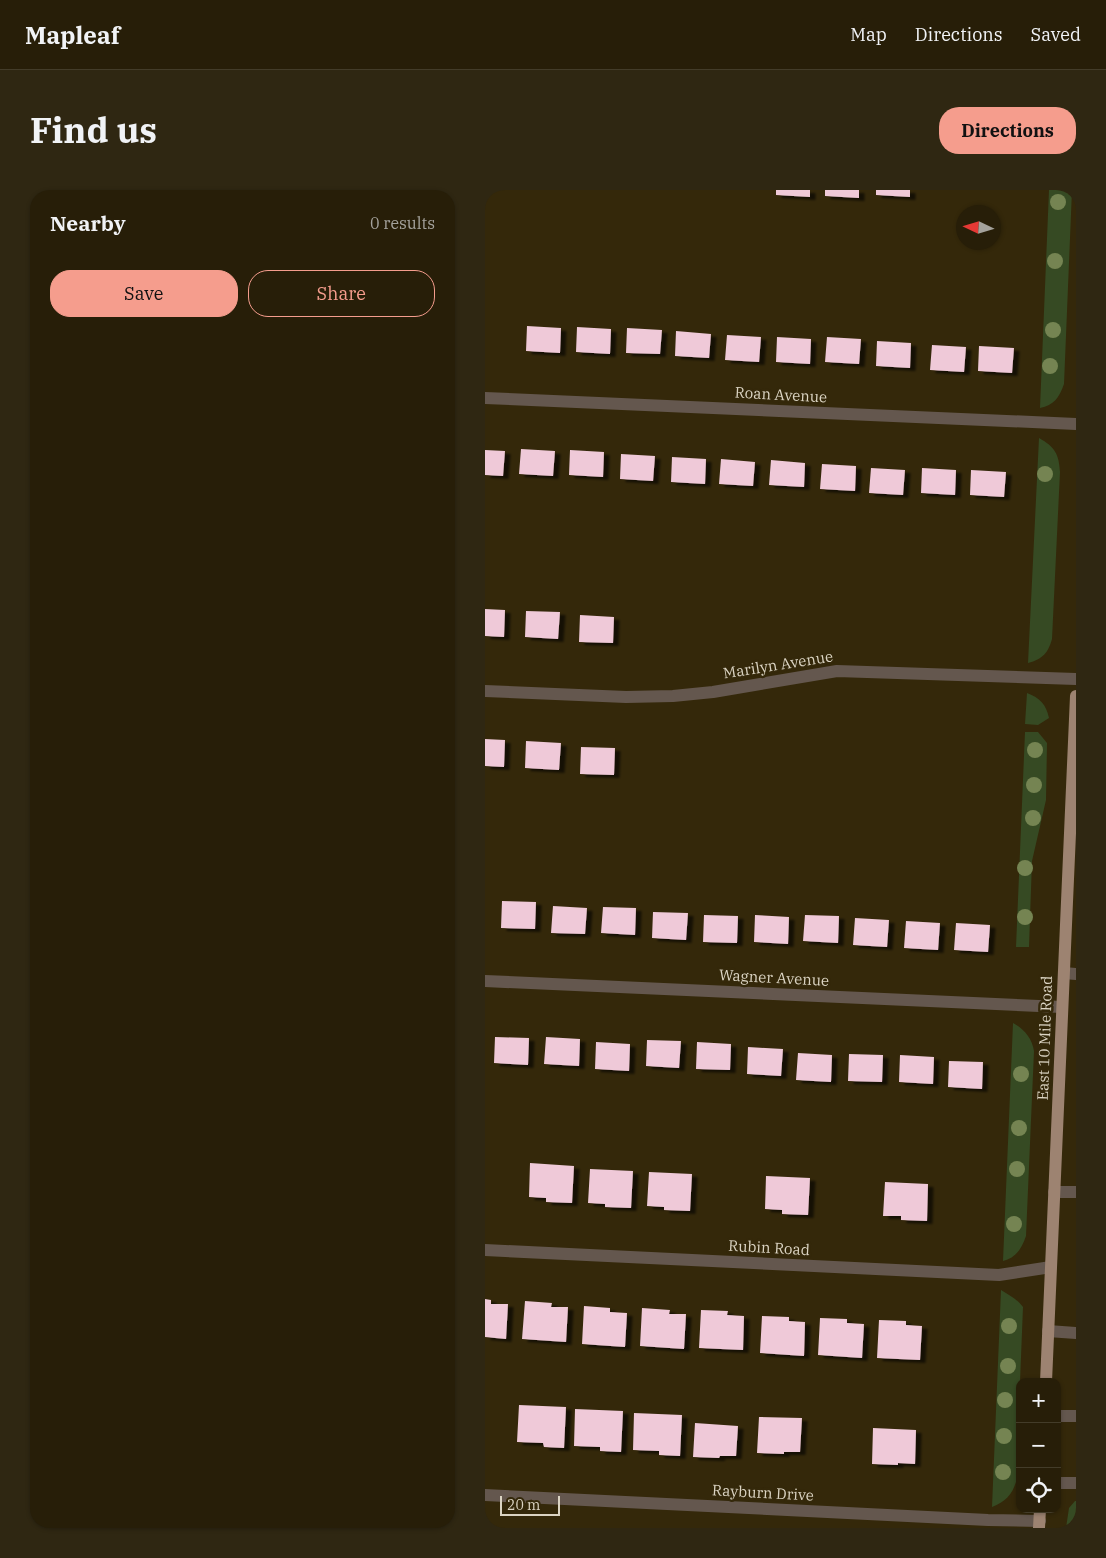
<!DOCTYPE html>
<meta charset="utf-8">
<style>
body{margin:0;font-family:"IBM Plex Serif",serif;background:#2f2712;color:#f1f3f6}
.controls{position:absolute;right:15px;bottom:15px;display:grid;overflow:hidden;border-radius:10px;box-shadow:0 1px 4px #0004}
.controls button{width:45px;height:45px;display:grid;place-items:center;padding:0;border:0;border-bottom:1px solid #433c29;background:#271e08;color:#f1f3f6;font:25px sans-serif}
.compass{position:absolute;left:471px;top:15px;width:45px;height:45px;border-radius:50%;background:#271e08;box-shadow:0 1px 4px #0004;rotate:274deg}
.scale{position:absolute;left:15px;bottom:12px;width:60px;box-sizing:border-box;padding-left:5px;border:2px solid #dbd4c3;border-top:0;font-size:14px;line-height:18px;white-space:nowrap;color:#dbd4c3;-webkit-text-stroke:4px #34280a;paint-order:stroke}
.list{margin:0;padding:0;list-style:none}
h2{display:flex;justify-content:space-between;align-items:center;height:65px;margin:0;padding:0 20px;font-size:21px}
h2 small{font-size:16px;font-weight:400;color:#a4a29c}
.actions{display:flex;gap:10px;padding:15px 20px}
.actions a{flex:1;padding:11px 0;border:1px solid #f59d8d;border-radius:20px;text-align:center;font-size:18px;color:#f59d8d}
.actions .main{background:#f59d8d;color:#111}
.icon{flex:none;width:28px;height:28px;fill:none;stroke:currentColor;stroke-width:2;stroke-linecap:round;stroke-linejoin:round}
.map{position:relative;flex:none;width:591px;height:1338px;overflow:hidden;border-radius:20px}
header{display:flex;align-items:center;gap:30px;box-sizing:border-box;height:70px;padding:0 25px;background:#271e08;border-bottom:1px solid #433c29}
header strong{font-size:24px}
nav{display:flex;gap:28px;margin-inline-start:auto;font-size:18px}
.intro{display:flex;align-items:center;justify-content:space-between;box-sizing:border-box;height:120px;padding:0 30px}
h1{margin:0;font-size:35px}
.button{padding:12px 22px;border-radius:20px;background:#f59d8d;color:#111;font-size:18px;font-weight:700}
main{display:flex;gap:30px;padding:0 30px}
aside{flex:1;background:#271e08;border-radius:20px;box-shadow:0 1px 4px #0004}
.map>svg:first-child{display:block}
.green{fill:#364a23}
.building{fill:#efc9d8;filter:url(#shadow)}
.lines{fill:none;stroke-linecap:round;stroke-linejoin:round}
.minor{stroke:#64574e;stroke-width:12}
.major{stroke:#9d8371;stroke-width:12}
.tree{fill:#758452}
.labels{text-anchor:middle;stroke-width:5;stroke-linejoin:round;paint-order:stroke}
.street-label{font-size:15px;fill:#dbd4c3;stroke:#34280a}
</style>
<header>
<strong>Mapleaf</strong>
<nav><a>Map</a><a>Directions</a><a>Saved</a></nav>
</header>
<div class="intro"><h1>Find us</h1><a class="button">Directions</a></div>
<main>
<aside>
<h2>Nearby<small>0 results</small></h2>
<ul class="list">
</ul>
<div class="actions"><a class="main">Save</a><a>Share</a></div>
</aside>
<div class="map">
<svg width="591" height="1338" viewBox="0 0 591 1338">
<defs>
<filter id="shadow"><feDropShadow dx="5.5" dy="3" stdDeviation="1" flood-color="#0009"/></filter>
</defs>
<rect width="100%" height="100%" fill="#34280a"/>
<!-- green -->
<path class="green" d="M564,0H587L579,194C574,208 569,215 555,218Z
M554,248C570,257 574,264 575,282L567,449C563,463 558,469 543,473Z
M542,503C555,508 561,514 564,528L553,535L540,534Z
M540,542H553L562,553L561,610L547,671L544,757H531Z
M528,833C539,839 547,848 549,861L541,1046C537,1058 531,1068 518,1071Z
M516,1100C524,1105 532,1109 538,1117L531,1292C527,1305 520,1312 507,1317Z
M590,1311H591V1338H581L584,1318Z"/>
<!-- building -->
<path class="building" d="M291,0H325V7L291,5Z
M340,0H374V8L340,6Z
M391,0H425V7L391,5Z
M42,136L76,138L75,163L41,161Z
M92,137L126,139L125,164L91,162Z
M142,138L177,140L175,164L141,163Z
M191,141L226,144L224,168L190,166Z
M242,145L276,147L274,172L240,170Z
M292,147L326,149L325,174L291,172Z
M342,147L376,149L374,174L340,172Z
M392,151L426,153L425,178L391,176Z
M447,155L481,157L479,182L445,180Z
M494,156L529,158L527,183L493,181Z
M36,259L70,261L68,286L34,284Z
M0,260L20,261L18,286L0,285Z
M85,260L119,262L118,287L84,285Z
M136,264L170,266L168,291L135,289Z
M187,267L221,269L220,294L186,292Z
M236,269L270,272L268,296L234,294Z
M286,270L320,273L319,297L284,295Z
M337,274L371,276L370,301L335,299Z
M386,278L420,280L418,305L384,303Z
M437,278L471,280L470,305L436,303Z
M486,280L521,282L519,307L485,305Z
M0,419L20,420L19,447L0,446Z
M41,421L75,422L73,449L40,447Z
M95,425L129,427L128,453L94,452Z
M0,549L20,550L19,577L0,576Z
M41,551L76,553L74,580L40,578Z
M96,557L130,558L129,585L95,584Z
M17,711L51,712L50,739L16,738Z
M68,716L102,718L100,744L66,743Z
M118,717L151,718L150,745L116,743Z
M168,722L203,723L201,750L167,748Z
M219,725L253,726L252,753L218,752Z
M270,725L304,727L303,754L269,752Z
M320,725L354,726L353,753L318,751Z
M370,728L404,730L402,757L368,755Z
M421,731L455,733L453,760L419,758Z
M471,733L505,735L503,762L469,760Z
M10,847L44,848L43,875L9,873Z
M61,847L95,849L94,876L59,874Z
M162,850L196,851L194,878L161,876Z
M111,852L145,854L144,881L110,879Z
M212,852L246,854L245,880L211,879Z
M263,857L298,859L296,886L262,884Z
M313,863L347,865L346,892L311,890Z
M364,864L398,865L397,892L363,891Z
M415,865L449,867L448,894L414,892Z
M464,871L498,872L497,899L463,897Z
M45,973L89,976L87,1013L61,1012V1008L44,1007Z
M105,979L148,981L146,1018L120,1017V1014L103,1013Z
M164,982L207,984L205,1021L179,1020V1017L162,1016Z
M281,986L325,988L323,1025L297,1024V1020L280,1019Z
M400,992L443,994L442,1031L416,1030V1026H398Z
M0,1109L6,1110V1114H23L21,1149L0,1147Z
M40,1111L67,1113L66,1117H83L81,1152L37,1149Z
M99,1116L125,1118V1122L142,1123L140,1157L97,1154Z
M157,1118L185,1120L184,1124H201L199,1159L155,1156Z
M216,1120L243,1121L242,1125L259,1126L258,1160L214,1158Z
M277,1126L304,1127V1131L320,1132L319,1166L275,1163Z
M335,1128L362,1129V1133L379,1134L377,1168L333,1165Z
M394,1130L421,1131V1135L437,1136L435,1170L392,1168Z
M34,1215L81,1217L79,1258L59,1257L58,1253L32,1252Z
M90,1219L138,1221L136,1262L115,1261V1257L89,1256Z
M149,1223L197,1225L195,1266L174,1265V1261L148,1260Z
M274,1227L317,1228L315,1262H299V1264L272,1263Z
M210,1233L253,1236L251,1266H235L234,1268L208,1267Z
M388,1238L431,1240L430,1274L413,1273V1275L387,1274Z"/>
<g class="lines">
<!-- minor -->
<path class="minor" d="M0,208L591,234
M0,501L141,507L188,506L228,502L352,481L591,489
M579,783L591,784
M0,791L577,817
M569,1002H591
M0,1060L514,1085L566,1077
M563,1141L591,1143
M572,1226H591
M572,1293H591
M0,1305L503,1330L555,1331"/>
<!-- major -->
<path class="major" d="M561,1192L591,506
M554,1338L555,1319"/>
</g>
<!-- trees -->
<g class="tree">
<circle cx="573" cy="12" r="8"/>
<circle cx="570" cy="71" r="8"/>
<circle cx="568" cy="140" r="8"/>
<circle cx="565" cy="176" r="8"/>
<circle cx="560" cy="284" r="8"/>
<circle cx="550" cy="560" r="8"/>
<circle cx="549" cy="595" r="8"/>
<circle cx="548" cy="628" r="8"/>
<circle cx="540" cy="678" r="8"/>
<circle cx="540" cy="727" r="8"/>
<circle cx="536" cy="884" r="8"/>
<circle cx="534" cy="938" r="8"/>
<circle cx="532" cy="979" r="8"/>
<circle cx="529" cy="1034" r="8"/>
<circle cx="524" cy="1136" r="8"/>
<circle cx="523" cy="1176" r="8"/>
<circle cx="520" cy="1210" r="8"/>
<circle cx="519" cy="1246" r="8"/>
<circle cx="518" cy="1282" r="8"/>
</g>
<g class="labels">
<!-- street labels -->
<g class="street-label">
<text transform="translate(296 205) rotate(3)" y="5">Roan Avenue</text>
<text transform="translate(293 475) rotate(-9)" y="5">Marilyn Avenue</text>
<text transform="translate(289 788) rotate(3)" y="5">Wagner Avenue</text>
<text transform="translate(560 848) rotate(-88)" y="5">East 10 Mile Road</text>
<text transform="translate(284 1058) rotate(3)" y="5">Rubin Road</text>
<text transform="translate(278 1303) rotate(3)" y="5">Rayburn Drive</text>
</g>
</g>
</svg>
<div class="controls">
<button>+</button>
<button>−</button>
<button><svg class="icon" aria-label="locate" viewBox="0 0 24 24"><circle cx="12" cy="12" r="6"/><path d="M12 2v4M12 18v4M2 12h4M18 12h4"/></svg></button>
</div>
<svg class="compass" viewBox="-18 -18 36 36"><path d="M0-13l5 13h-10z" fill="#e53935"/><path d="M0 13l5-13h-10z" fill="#a4a29c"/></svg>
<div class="scale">20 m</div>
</div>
</main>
